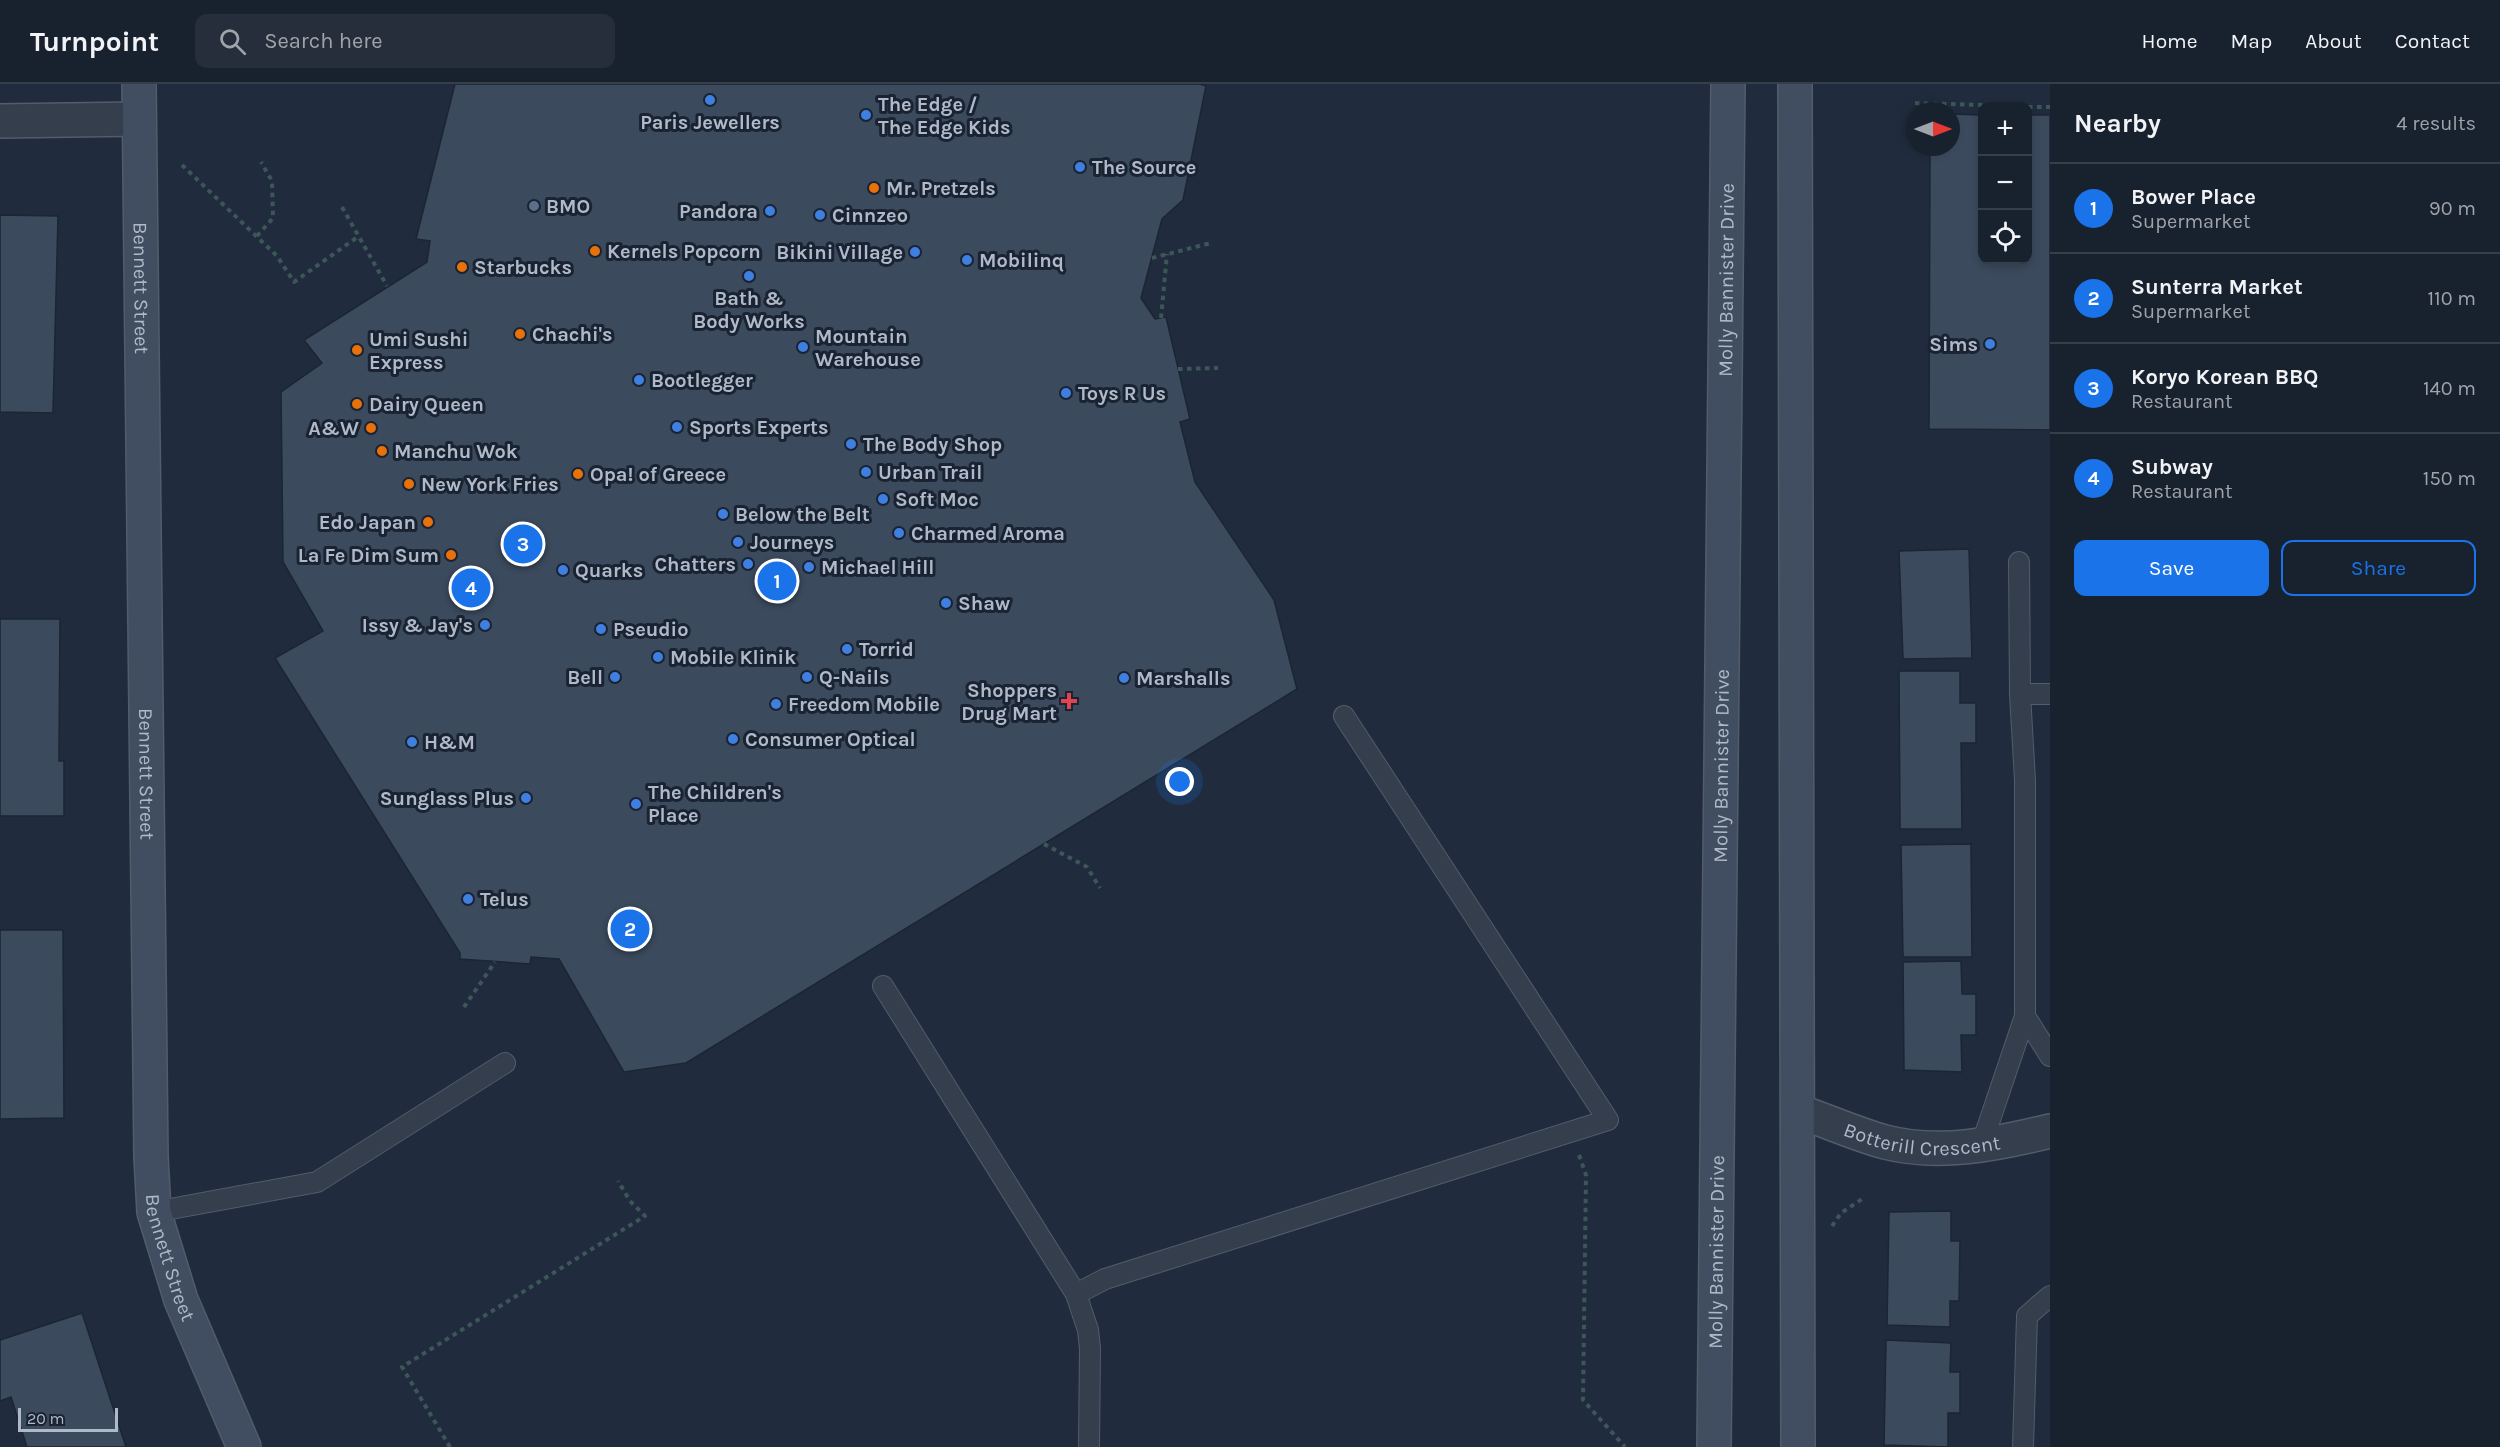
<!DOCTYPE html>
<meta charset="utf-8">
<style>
body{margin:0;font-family:Karla,sans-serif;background:#252e3a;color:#f1f3f6}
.controls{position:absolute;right:18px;top:18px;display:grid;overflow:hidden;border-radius:12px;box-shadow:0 3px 9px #0003}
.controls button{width:54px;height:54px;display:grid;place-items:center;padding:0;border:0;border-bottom:2px solid #363e4a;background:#18212e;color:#f1f3f6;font:30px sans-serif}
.compass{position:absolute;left:1906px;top:18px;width:54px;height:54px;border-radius:50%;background:#18212e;box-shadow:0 3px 9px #0003;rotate:90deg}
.scale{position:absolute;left:18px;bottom:15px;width:100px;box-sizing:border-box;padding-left:6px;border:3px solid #afb9c9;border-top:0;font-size:16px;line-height:21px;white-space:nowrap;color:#afb9c9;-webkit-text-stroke:4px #192332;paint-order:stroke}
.you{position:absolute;left:1180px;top:698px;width:21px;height:21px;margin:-15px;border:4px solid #fff;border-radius:50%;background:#1a73e8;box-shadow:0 0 0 9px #1a73e833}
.badge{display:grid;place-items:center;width:39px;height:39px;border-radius:50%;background:#1a73e8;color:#fff;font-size:20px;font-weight:700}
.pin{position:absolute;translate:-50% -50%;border:3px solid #fff;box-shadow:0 2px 6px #0006}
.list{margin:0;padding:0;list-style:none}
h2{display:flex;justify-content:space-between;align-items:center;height:78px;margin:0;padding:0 24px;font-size:26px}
h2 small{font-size:20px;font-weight:400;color:#9fa3aa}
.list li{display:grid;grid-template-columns:39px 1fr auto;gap:18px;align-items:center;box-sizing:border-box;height:90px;padding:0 24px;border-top:2px solid #363e4a}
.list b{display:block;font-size:22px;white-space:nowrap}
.list p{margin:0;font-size:20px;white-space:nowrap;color:#9fa3aa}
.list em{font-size:20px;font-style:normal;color:#9fa3aa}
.actions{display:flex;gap:12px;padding:18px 24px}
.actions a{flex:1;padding:14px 0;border:2px solid #1a73e8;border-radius:12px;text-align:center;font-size:21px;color:#1a73e8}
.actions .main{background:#1a73e8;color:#fff}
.icon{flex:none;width:33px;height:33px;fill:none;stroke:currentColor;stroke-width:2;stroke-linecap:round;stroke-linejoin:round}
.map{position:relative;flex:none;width:2050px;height:1363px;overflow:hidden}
header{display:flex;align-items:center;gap:36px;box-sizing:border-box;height:84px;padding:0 30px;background:#18212e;border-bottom:2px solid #363e4a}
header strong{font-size:28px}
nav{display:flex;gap:33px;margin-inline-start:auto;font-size:21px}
.search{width:420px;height:54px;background:#252e3a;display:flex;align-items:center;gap:15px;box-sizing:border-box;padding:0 21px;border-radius:12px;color:#9fa3aa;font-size:22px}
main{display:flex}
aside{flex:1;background:#18212e}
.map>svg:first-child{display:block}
.building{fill:#3b4a5d;stroke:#1b2534;stroke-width:1.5}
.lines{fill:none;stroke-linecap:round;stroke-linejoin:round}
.lane-casing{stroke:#525c6b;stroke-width:22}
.street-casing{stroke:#525c6b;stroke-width:36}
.secondary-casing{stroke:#525c6b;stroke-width:36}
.path{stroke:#3d5658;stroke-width:4;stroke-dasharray:4.5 4.5;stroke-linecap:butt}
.lane{stroke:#343e4d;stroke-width:20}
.street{stroke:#343e4d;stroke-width:33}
.secondary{stroke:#414d60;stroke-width:33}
.shop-dot{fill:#3f7fe0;stroke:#192332;stroke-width:2}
.food-dot{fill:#e8710a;stroke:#192332;stroke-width:2}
.service-dot{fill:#5c6f8a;stroke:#192332;stroke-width:2}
.health-dot{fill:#e0444e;stroke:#192332;stroke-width:2}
.labels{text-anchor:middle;stroke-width:6;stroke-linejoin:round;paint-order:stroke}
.poi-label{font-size:20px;font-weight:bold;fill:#afb9c9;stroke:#192332;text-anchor:start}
.street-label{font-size:20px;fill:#afb9c9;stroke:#192332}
</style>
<header>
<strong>Turnpoint</strong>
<div class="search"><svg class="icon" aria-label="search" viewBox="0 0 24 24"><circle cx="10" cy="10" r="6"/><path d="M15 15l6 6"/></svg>Search here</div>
<nav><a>Home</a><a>Map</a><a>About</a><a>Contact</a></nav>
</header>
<main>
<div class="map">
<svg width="2050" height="1363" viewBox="0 0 2050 1363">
<rect width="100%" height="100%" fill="#202c3d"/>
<!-- building -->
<path class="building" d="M455,0H1200L1206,2L1183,116L1162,135L1141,214L1155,235L1166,233L1190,335L1180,338L1195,398L1274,516L1297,605L686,979L624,988L559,875L531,873L530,880L460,875V869L275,574L323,547L283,478L281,308L322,279L304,256L427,178L430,157L416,155Z
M1951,30L1982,31V176H2028V31H2050V346L1929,345L1930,63H1951Z
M0,131L58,132L53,329L0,328Z
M1969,465L1972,574L1903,575L1899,467Z
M0,535H60L59,677H64V732H0Z
M1899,587H1960V619H1976V659H1961L1962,745H1900Z
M1971,760L1972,873H1903L1901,761Z
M0,846H63L64,1034L0,1035Z
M1961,877L1962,910H1976V951H1961L1962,988L1904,986L1903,878Z
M1951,1127V1157H1960L1959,1217H1950V1243L1887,1241L1889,1128Z
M82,1229L126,1363H27L11,1313L0,1317V1256Z
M1886,1256L1951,1259L1950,1288H1960V1329H1948V1363L1884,1361Z"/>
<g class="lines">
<!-- lane casing -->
<g class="lane-casing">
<path id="lane" d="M2020,610H2050
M883,902L1076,1210L1088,1246L1090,1264L1089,1363
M2025,932L2050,972
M1981,1062L2025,932V696L2020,610L2019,478
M154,1128L317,1098L505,979
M1076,1210L1105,1195L1608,1036L1344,632
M2023,1363L2027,1232L2050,1212"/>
</g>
<!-- street casing -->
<g class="street-casing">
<g id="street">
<path d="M0,37L139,35"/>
<path id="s1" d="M1798,1027C1827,1037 1856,1050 1885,1058C1939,1072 1997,1060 2050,1047"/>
</g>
</g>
<!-- secondary casing -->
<g class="secondary-casing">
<g id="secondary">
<path id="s2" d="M139,0L151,1073L154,1128L181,1216L244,1363"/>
<path d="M1795,0L1798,1363"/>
<path id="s3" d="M1714,1363L1728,0"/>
</g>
</g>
<!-- path -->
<path class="path" d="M1915,19L2020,22
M2028,23H2050
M182,81L277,172L294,198L359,152
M342,123L387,202
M257,152L273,134L272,97L261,78
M1152,174L1211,159
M1161,234L1167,170
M1178,285L1218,284
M1044,760L1087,783L1100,804
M464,923L495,878
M1579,1071L1586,1091L1583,1316L1625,1363
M1832,1142L1841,1129L1862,1115
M450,1363L402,1283L645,1132L630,1117L618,1097"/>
<!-- lane -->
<use href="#lane" class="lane"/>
<!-- street -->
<use href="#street" class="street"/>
<!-- secondary -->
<use href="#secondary" class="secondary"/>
</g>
<!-- markers -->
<g class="shop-dot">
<circle cx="710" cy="16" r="6"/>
<circle cx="866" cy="31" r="6"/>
<circle cx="1080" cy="83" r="6"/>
<circle cx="770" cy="127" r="6"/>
<circle cx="820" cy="131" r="6"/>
<circle cx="915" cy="168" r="6"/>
<circle cx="967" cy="176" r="6"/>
<circle cx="749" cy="192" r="6"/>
<circle cx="1990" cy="260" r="6"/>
<circle cx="803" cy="263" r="6"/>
<circle cx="639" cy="296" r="6"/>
<circle cx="1066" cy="309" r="6"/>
<circle cx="677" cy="343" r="6"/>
<circle cx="851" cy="360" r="6"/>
<circle cx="866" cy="388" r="6"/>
<circle cx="883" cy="415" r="6"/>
<circle cx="723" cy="430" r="6"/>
<circle cx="899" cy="449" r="6"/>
<circle cx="738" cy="458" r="6"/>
<circle cx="748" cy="480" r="6"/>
<circle cx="809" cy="483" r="6"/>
<circle cx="563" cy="486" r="6"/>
<circle cx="946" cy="519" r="6"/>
<circle cx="485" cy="541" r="6"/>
<circle cx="601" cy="545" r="6"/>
<circle cx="847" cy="565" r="6"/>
<circle cx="658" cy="573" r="6"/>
<circle cx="615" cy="593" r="6"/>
<circle cx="807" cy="593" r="6"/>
<circle cx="1124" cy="594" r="6"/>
<circle cx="776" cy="620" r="6"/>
<circle cx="733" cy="655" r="6"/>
<circle cx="412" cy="658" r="6"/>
<circle cx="526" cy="714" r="6"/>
<circle cx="636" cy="720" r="6"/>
<circle cx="468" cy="815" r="6"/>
</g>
<g class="food-dot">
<circle cx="874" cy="104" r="6"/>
<circle cx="595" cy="167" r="6"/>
<circle cx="462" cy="183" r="6"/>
<circle cx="520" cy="250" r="6"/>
<circle cx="357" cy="266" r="6"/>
<circle cx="357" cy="320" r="6"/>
<circle cx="371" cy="344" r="6"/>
<circle cx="382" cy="367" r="6"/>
<circle cx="578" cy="390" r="6"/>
<circle cx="409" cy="400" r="6"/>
<circle cx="428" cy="438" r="6"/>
<circle cx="451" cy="471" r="6"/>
</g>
<circle class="service-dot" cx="534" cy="122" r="6"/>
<path class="health-dot" d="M1066 608h6v6h6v6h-6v6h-6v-6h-6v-6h6z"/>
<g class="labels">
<!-- poi labels -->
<g class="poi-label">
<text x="878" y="27">The Edge /<tspan x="878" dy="23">The Edge Kids</tspan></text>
<text x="710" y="45" text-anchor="middle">Paris Jewellers</text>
<text x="1092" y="90">The Source</text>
<text x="886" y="111">Mr. Pretzels</text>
<text x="546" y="129">BMO</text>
<text x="758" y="134" text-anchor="end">Pandora</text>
<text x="832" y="138">Cinnzeo</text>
<text x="607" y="174">Kernels Popcorn</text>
<text x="903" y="175" text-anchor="end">Bikini Village</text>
<text x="979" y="183">Mobilinq</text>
<text x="474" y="190">Starbucks</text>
<text x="749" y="221" text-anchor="middle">Bath &amp;<tspan x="749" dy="23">Body Works</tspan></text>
<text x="532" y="257">Chachi's</text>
<text x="815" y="259">Mountain<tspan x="815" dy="23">Warehouse</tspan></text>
<text x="369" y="262">Umi Sushi<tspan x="369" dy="23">Express</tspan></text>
<text x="1978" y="267" text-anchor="end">Sims</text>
<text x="651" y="303">Bootlegger</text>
<text x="1078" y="316">Toys R Us</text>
<text x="369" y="327">Dairy Queen</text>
<text x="689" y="350">Sports Experts</text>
<text x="359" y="351" text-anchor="end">A&amp;W</text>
<text x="863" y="367">The Body Shop</text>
<text x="394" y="374">Manchu Wok</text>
<text x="878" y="395">Urban Trail</text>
<text x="590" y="397">Opa! of Greece</text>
<text x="421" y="407">New York Fries</text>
<text x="895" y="422">Soft Moc</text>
<text x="735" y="437">Below the Belt</text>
<text x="416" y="445" text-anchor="end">Edo Japan</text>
<text x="911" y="456">Charmed Aroma</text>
<text x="750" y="465">Journeys</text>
<text x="439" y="478" text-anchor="end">La Fe Dim Sum</text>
<text x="736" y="487" text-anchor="end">Chatters</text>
<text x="821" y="490">Michael Hill</text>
<text x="575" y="493">Quarks</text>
<text x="958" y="526">Shaw</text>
<text x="473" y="548" text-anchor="end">Issy &amp; Jay's</text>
<text x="613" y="552">Pseudio</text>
<text x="859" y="572">Torrid</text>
<text x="670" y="580">Mobile Klinik</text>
<text x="603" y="600" text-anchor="end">Bell</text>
<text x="819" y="600">Q-Nails</text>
<text x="1136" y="601">Marshalls</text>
<text x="1057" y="613" text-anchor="end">Shoppers<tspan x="1057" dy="23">Drug Mart</tspan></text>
<text x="788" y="627">Freedom Mobile</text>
<text x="745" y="662">Consumer Optical</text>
<text x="424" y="665">H&amp;M</text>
<text x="648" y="715">The Children's<tspan x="648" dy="23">Place</tspan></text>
<text x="514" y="721" text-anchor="end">Sunglass Plus</text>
<text x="480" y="822">Telus</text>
</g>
<!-- street labels -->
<g class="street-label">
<text dy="7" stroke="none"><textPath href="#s3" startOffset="1167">Molly Bannister Drive</textPath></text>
<text dy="7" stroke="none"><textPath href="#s2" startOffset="204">Bennett Street</textPath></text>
<text dy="7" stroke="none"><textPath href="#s3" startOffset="681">Molly Bannister Drive</textPath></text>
<text dy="7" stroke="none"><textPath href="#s2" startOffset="690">Bennett Street</textPath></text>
<text dy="7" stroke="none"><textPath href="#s1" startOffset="129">Botterill Crescent</textPath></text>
<text dy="7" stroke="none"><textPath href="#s3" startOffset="195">Molly Bannister Drive</textPath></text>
<text dy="7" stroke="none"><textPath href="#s2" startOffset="1176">Bennett Street</textPath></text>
</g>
</g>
</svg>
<div class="controls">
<button>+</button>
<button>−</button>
<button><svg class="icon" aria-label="locate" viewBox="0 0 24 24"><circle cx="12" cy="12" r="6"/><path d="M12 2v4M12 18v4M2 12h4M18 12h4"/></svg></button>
</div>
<svg class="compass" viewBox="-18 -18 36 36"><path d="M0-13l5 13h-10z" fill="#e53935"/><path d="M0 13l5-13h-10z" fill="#9fa3aa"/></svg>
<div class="scale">20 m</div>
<div class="you"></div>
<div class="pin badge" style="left:777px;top:497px">1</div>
<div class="pin badge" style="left:630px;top:845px">2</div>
<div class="pin badge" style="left:523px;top:460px">3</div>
<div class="pin badge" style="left:471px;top:504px">4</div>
</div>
<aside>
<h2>Nearby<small>4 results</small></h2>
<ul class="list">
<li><span class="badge">1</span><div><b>Bower Place</b><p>Supermarket</p></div><em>90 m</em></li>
<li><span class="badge">2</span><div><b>Sunterra Market</b><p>Supermarket</p></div><em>110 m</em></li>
<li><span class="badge">3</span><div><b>Koryo Korean BBQ</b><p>Restaurant</p></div><em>140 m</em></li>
<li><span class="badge">4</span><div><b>Subway</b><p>Restaurant</p></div><em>150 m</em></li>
</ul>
<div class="actions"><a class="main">Save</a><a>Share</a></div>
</aside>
</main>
